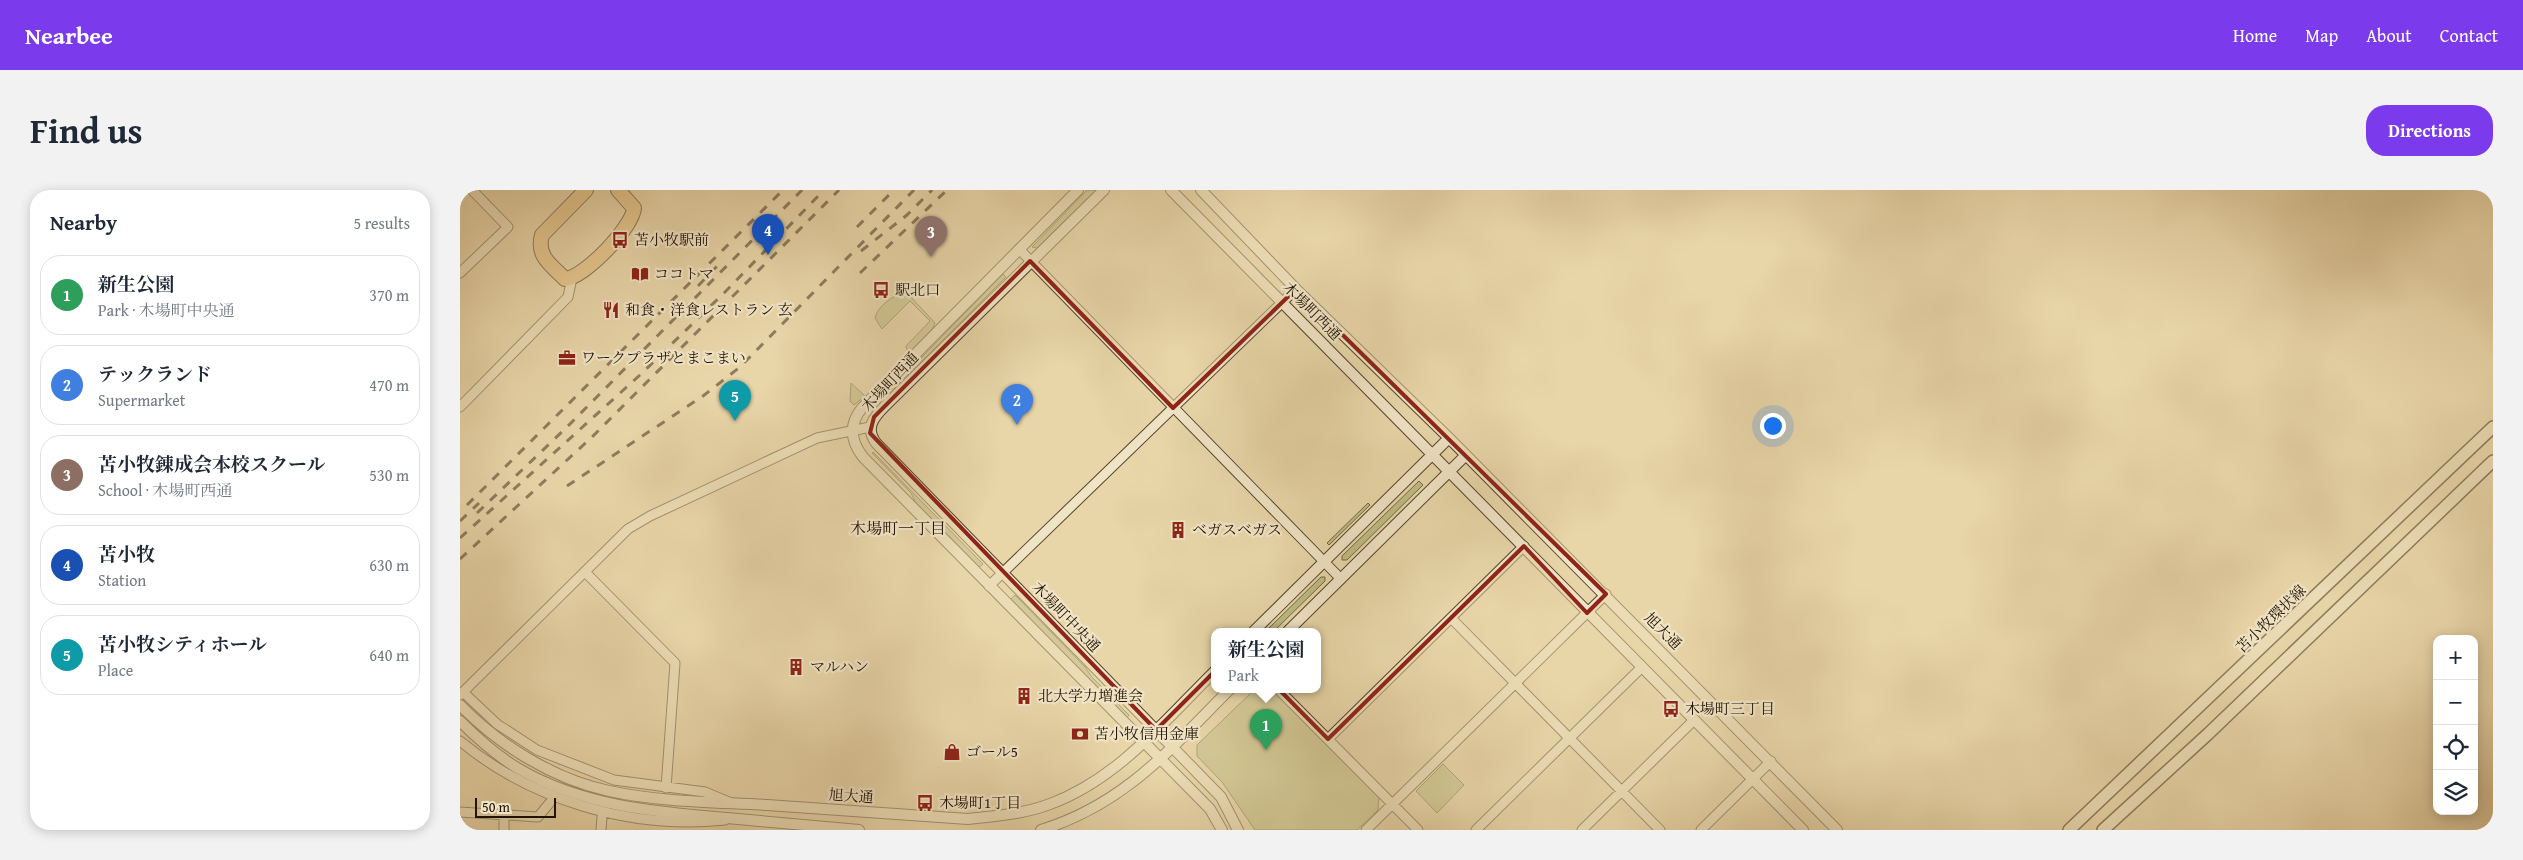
<!DOCTYPE html>
<meta charset="utf-8">
<style>
body{margin:0;font-family:"Gentium Book Plus","Noto Serif JP",serif;background:#f2f2f3;color:#1f2937}
.controls{position:absolute;right:15px;bottom:15px;display:grid;overflow:hidden;border-radius:10px;box-shadow:0 2px 12px #0003}
.controls button{width:45px;height:45px;display:grid;place-items:center;padding:0;border:0;border-bottom:1px solid #e0e1e3;background:#fff;color:#1f2937;font:25px sans-serif}
.scale{position:absolute;left:15px;bottom:12px;width:81px;box-sizing:border-box;padding-left:5px;border:2px solid #221303;border-top:0;font-size:14px;line-height:18px;white-space:nowrap;color:#221303;-webkit-text-stroke:4px #f0e4c6;paint-order:stroke}
.you{position:absolute;left:1312px;top:235px;width:18px;height:18px;margin:-12px;border:4px solid #fff;border-radius:50%;background:#1a73e8;box-shadow:0 0 0 8px #1a73e833}
.badge{display:grid;place-items:center;width:32px;height:32px;border-radius:50%;background:#7c3aed;color:#fff;font-size:16px;font-weight:700}
.pin{position:absolute;translate:-50% -41px;filter:drop-shadow(0 1px 2px #0008)}
.pin::after{content:'';position:absolute;top:26px;width:18px;height:15px;background:inherit;clip-path:polygon(0 0,100% 0,50% 100%)}
.popup{position:absolute;left:751px;top:438px;width:110px;height:65px;box-sizing:border-box;display:grid;place-content:center;border-radius:10px;background:#fff;filter:drop-shadow(0 1px 4px #0005);font-size:16px;white-space:nowrap;color:#747a83}
.popup b{font-size:19px;color:#1f2937}
.popup::after{content:'';position:absolute;left:50%;top:100%;margin-left:-10px;border:10px solid transparent;border-top-color:#fff}
.list{margin:0;padding:0;list-style:none}
h2{display:flex;justify-content:space-between;align-items:center;height:65px;margin:0;padding:0 20px;font-size:21px}
h2 small{font-size:16px;font-weight:400;color:#747a83}
.list li{display:grid;grid-template-columns:32px 1fr auto;gap:15px;align-items:center;box-sizing:border-box;height:80px;margin:0 10px 10px;padding:0 10px;border:1px solid #e0e1e3;border-radius:20px}
.list b{display:block;font-size:19px;white-space:nowrap}
.list p{margin:0;font-size:16px;white-space:nowrap;color:#747a83}
.list em{font-size:16px;font-style:normal;color:#747a83}
.icon{flex:none;width:28px;height:28px;fill:none;stroke:currentColor;stroke-width:2;stroke-linecap:round;stroke-linejoin:round}
.map{position:relative;flex:none;width:2033px;height:640px;overflow:hidden;border-radius:20px}
header{display:flex;align-items:center;gap:30px;box-sizing:border-box;height:70px;padding:0 25px;background:#7c3aed;color:#fff}
header strong{font-size:24px}
nav{display:flex;gap:28px;margin-inline-start:auto;font-size:18px}
.intro{display:flex;align-items:center;justify-content:space-between;box-sizing:border-box;height:120px;padding:0 30px}
h1{margin:0;font-size:35px}
.button{padding:12px 22px;border-radius:20px;background:#7c3aed;color:#fff;font-size:18px;font-weight:700}
main{display:flex;gap:30px;padding:0 30px}
aside{flex:1;background:#fff;border-radius:20px;box-shadow:0 2px 12px #0003}
.map>svg:first-child{display:block}
.green{fill:#bdbc83;stroke:#706843}
.lines{fill:none;stroke-linecap:round;stroke-linejoin:round}
.minor-casing{stroke:#54442c;stroke-width:11}
.tertiary-casing{stroke:#54442c;stroke-width:12}
.secondary-casing{stroke:#221303;stroke-width:14}
.primary-casing{stroke:#221303;stroke-width:16}
.minor{stroke:#f0e4c6;stroke-width:9}
.tertiary{stroke:#f0e4c6;stroke-width:10}
.secondary{stroke:#f0e4c6;stroke-width:11}
.primary{stroke:#e4bb74;stroke-width:14}
.rail{stroke:#221303;stroke-width:3;stroke-dasharray:9 9;stroke-linecap:butt}
.marked{fill:none;stroke:#8f2418;stroke-width:4;stroke-linejoin:round}
.labels{text-anchor:middle;stroke-width:4.5;stroke-linejoin:round;paint-order:stroke}
.poi-label{font-size:15px;fill:#221303;stroke:#f0e4c6;text-anchor:start}
.street-label{font-size:15px;fill:#221303;stroke:#f0e4c6}
.neighbourhood-label{font-size:16px;fill:#221303;stroke:#f0e4c6}
</style>
<header>
<strong>Nearbee</strong>
<nav><a>Home</a><a>Map</a><a>About</a><a>Contact</a></nav>
</header>
<div class="intro"><h1>Find us</h1><a class="button">Directions</a></div>
<main>
<aside>
<h2>Nearby<small>5 results</small></h2>
<ul class="list">
<li><span class="badge" style="background:#2e9e5b">1</span><div><b>新生公園</b><p>Park · 木場町中央通</p></div><em>370 m</em></li>
<li><span class="badge" style="background:#3f7fe0">2</span><div><b>テックランド</b><p>Supermarket</p></div><em>470 m</em></li>
<li><span class="badge" style="background:#8d6e63">3</span><div><b>苫小牧錬成会本校スクール</b><p>School · 木場町西通</p></div><em>530 m</em></li>
<li><span class="badge" style="background:#1a4fb4">4</span><div><b>苫小牧</b><p>Station</p></div><em>630 m</em></li>
<li><span class="badge" style="background:#0f9aa8">5</span><div><b>苫小牧シティホール</b><p>Place</p></div><em>640 m</em></li>
</ul>
</aside>
<div class="map">
<svg width="2033" height="640" viewBox="0 0 2033 640">
<rect width="100%" height="100%" fill="#e8d6a8"/>
<filter id="stains"><feTurbulence type="fractalNoise" baseFrequency=".004" numOctaves="4"/><feColorMatrix values="0 0 0 0 .2 0 0 0 0 .09 0 0 0 0 .02 0 0 0 .5 -.17"/></filter>
<radialGradient id="worn" r=".72"><stop offset=".6" stop-color="#630" stop-opacity="0"/><stop offset="1" stop-color="#630" stop-opacity=".3"/></radialGradient>
<!-- green -->
<path class="green" d="M627,0H636L577,58L572,57Z
M543,84L546,87L424,209L422,208Z
M443,103L449,105L475,133L470,143L448,164L446,156L470,131L450,111L422,139L415,128C417,117 433,105 443,103Z
M391,193L405,206L394,215L390,211Z
M413,262L523,374L519,377L456,313L451,303L412,263Z
M959,291L963,295L887,370H882V366Z
M908,313L910,315L869,355L867,353Z
M861,387H865V391L814,441H806Z
M555,405L625,477L632,487L669,525L667,528L551,409Z
M795,499H816L919,604L918,620L897,640H795L762,592L737,566V555Z
M983,574L1004,595L977,623L956,601Z"/>
<g class="lines">
<!-- minor casing -->
<g class="minor-casing">
<path id="minor" d="M559,59L881,389
M0,83L48,37L12,0
M0,217L108,107L112,88
M125,382L215,473L206,598
M529,396L836,99
M991,428L1200,640
M818,499L958,640
M3,502L37,534L77,560L154,590L245,602L269,612
M0,505L168,339L190,326L357,248L410,237
M868,549L1064,356
M0,551C71,610 171,640 265,630
M0,622L78,627L92,610
M44,640V625
M141,640L142,627
M906,640L1146,404
M1016,640L1181,478
M1122,640L1233,531
M1241,640L1311,571"/>
</g>
<!-- tertiary casing -->
<g class="tertiary-casing">
<path id="tertiary" d="M618,0L402,218C389,234 390,250 403,267L750,619L762,640
M644,0L425,216C413,228 405,238 416,253L761,607L778,640
M711,0L1343,640
M741,0L836,99L989,248
M794,441L989,248L1377,640
M828,441L1006,265
M0,515C39,555 93,589 149,601C200,612 255,612 307,615C374,620 441,624 508,629C536,626 564,624 590,614C658,589 705,530 755,481
M0,531C18,549 37,566 59,579C122,616 195,622 267,628C311,632 355,636 399,640
M581,640C665,614 710,559 770,499"/>
</g>
<!-- secondary casing -->
<g class="secondary-casing">
<path id="secondary" d="M1609,640L2033,237
M1643,640L1748,544L2033,271"/>
</g>
<!-- primary casing -->
<g class="primary-casing">
<path id="primary" d="M126,0L82,45C76,66 91,75 105,89C124,88 173,37 174,18L158,0"/>
</g>
<!-- minor -->
<use href="#minor" class="minor"/>
<!-- tertiary -->
<use href="#tertiary" class="tertiary"/>
<!-- secondary -->
<use href="#secondary" class="secondary"/>
<!-- primary -->
<use href="#primary" class="primary"/>
<!-- rail -->
<path class="rail" d="M397,37L434,0
M401,61L447,25L472,0
M400,83L487,0
M238,96L262,71
M107,296L243,206L280,177L454,0
M7,315L323,0
M17,323L106,238L342,0
M0,331L19,313
M0,348L180,185L265,102L364,0
M0,369L132,247L379,0"/>
</g>
<!-- marked area -->
<path d="M0 0H2033V640H0ZM570,71L713,218L836,99L1146,404L1127,423L1064,356L868,549L778,458L696,540L410,243L414,227Z" fill="#e8d6a8" fill-opacity=".55" fill-rule="evenodd"/>
<path class="marked" d="M570,71L713,218L836,99L1146,404L1127,423L1064,356L868,549L778,458L696,540L410,243L414,227Z"/>
<!-- icons -->
<defs>
<g id="bus-bare" transform="scale(1.35)"><path d="M-5-6H5V4H4V6H2V4H-2V6H-4V4H-5ZM-3.5-4V0h7V-4ZM-3.5 1.2v1.5H-2V1.2ZM2 1.2v1.5H3.5V1.2Z" fill="#8f2418" stroke="#f0e4c6" stroke-width="2.5" paint-order="stroke"/></g>
<g id="library-bare" transform="scale(1.35)"><path d="M-6-4Q-3-5.5-.7-3.5V5Q-3 3-6 4ZM6-4Q3-5.5 .7-3.5V5Q3 3 6 4Z" fill="#8f2418" stroke="#f0e4c6" stroke-width="2.5" paint-order="stroke"/></g>
<g id="restaurant-bare" transform="scale(1.35)"><path d="M-5-6h1v4h1v-4h1v4h1v-4h1v5L-1.5 .5V6h-2V.5L-5-1ZM5-6V6H3V1.5H1.5Q1.5-4 5-6Z" fill="#8f2418" stroke="#f0e4c6" stroke-width="2.5" paint-order="stroke"/></g>
<g id="office-bare" transform="scale(1.35)"><path d="M-6-3h4V-5.5h4V-3h4V5H-6ZM-1-4.5V-3h2v-1.5ZM-6 0V1H6V0Z" fill="#8f2418" stroke="#f0e4c6" stroke-width="2.5" paint-order="stroke"/></g>
<g id="building-bare" transform="scale(1.35)"><path d="M-4-6H4V6H1V3H-1V6H-4ZM-2.5-4.3h1.7v1.8h-1.7ZM.8-4.3h1.7v1.8H.8ZM-2.5-1h1.7V.8h-1.7ZM.8-1h1.7V.8H.8Z" fill="#8f2418" stroke="#f0e4c6" stroke-width="2.5" paint-order="stroke"/></g>
<g id="bank-bare" transform="scale(1.35)"><path d="M-6-4H6V4H-6ZM0-2.3a2.3 2.3 0 1 0 0 4.6a2.3 2.3 0 1 0 0-4.6Z" fill="#8f2418" stroke="#f0e4c6" stroke-width="2.5" paint-order="stroke"/></g>
<g id="shop-bare" transform="scale(1.35)"><path d="M-5-2.5h2.3a2.7 3.5 0 0 1 5.4 0H5L5.5 6h-11ZM-1.5-2.5h3a1.5 2.3 0 0 0-3 0Z" fill="#8f2418" stroke="#f0e4c6" stroke-width="2.5" paint-order="stroke"/></g>
</defs>
<g fill-rule="evenodd">
<use href="#bus-bare" x="160" y="50"/>
<use href="#library-bare" x="180" y="84"/>
<use href="#bus-bare" x="421" y="100"/>
<use href="#restaurant-bare" x="151" y="120"/>
<use href="#office-bare" x="107" y="168"/>
<use href="#building-bare" x="718" y="340"/>
<use href="#building-bare" x="336" y="477"/>
<use href="#building-bare" x="564" y="506"/>
<use href="#bus-bare" x="1211" y="519"/>
<use href="#bank-bare" x="620" y="544"/>
<use href="#shop-bare" x="492" y="562"/>
<use href="#bus-bare" x="465" y="613"/>
</g>
<g class="labels">
<!-- poi labels -->
<g class="poi-label">
<text x="174" y="55">苫小牧駅前</text>
<text x="194" y="89">ココトマ</text>
<text x="435" y="105">駅北口</text>
<text x="165" y="125">和食・洋食レストラン 玄</text>
<text x="121" y="173">ワークプラザとまこまい</text>
<text x="732" y="345">ベガスベガス</text>
<text x="350" y="482">マルハン</text>
<text x="578" y="511">北大学力増進会</text>
<text x="1225" y="524">木場町三丁目</text>
<text x="634" y="549">苫小牧信用金庫</text>
<text x="506" y="567">ゴール5</text>
<text x="479" y="618">木場町1丁目</text>
</g>
<!-- street labels -->
<g class="street-label">
<text transform="translate(852 121) rotate(45)" y="5">木場町西通</text>
<text transform="translate(430 192) rotate(-47)" y="5">木場町西通</text>
<text transform="translate(606 427) rotate(46)" y="5">木場町中央通</text>
<text transform="translate(1811 429) rotate(-44)" y="5">苫小牧環状線</text>
<text transform="translate(1203 441) rotate(45)" y="5">旭大通</text>
<text transform="translate(391 606) rotate(4)" y="5">旭大通</text>
</g>
<!-- neighbourhood labels -->
<g class="neighbourhood-label">
<text x="438" y="344">木場町一丁目</text>
</g>
</g>
<rect width="100%" height="100%" filter="url(#stains)"/>
<rect width="100%" height="100%" fill="url(#worn)"/>
</svg>
<div class="controls">
<button>+</button>
<button>−</button>
<button><svg class="icon" aria-label="locate" viewBox="0 0 24 24"><circle cx="12" cy="12" r="6"/><path d="M12 2v4M12 18v4M2 12h4M18 12h4"/></svg></button>
<button><svg class="icon" aria-label="layers" viewBox="0 0 24 24"><path d="M12 4l9 5-9 5-9-5zM3 14l9 5 9-5"/></svg></button>
</div>
<div class="scale">50 m</div>
<div class="you"></div>
<div class="pin badge" style="left:806px;top:560px;background:#2e9e5b">1</div>
<div class="popup"><b>新生公園</b>Park</div>
<div class="pin badge" style="left:557px;top:235px;background:#3f7fe0">2</div>
<div class="pin badge" style="left:471px;top:67px;background:#8d6e63">3</div>
<div class="pin badge" style="left:308px;top:65px;background:#1a4fb4">4</div>
<div class="pin badge" style="left:275px;top:231px;background:#0f9aa8">5</div>
</div>
</main>
